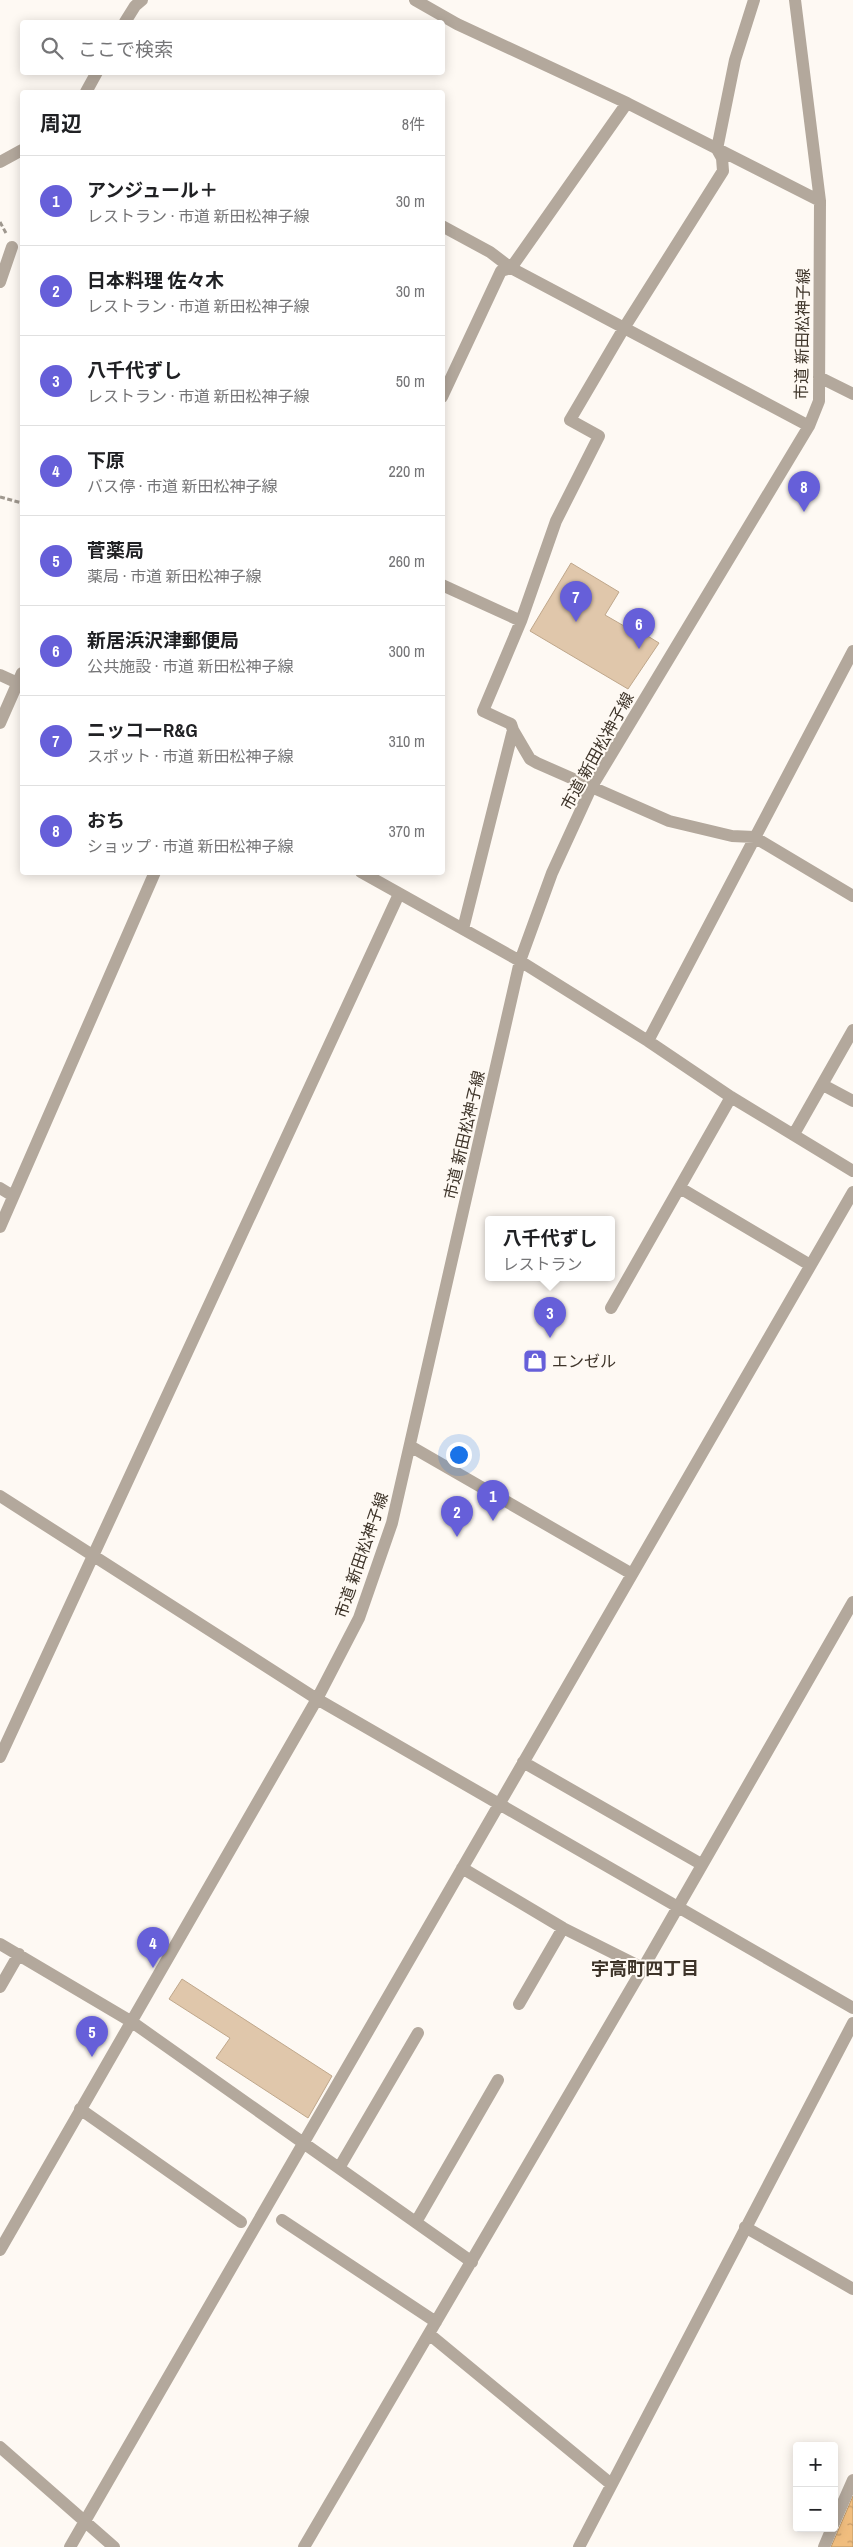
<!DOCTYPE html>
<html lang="ja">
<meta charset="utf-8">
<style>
body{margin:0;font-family:"Archivo Narrow","Noto Sans JP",sans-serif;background:#f6f6f6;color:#202124}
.controls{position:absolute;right:15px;bottom:15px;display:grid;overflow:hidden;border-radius:5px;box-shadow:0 2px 12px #0003}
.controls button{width:45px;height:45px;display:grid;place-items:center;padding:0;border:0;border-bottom:1px solid #e0e0e0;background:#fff;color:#202124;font:25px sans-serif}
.you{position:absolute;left:458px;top:1454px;width:18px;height:18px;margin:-12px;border:4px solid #fff;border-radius:50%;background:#1a73e8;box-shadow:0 0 0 8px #1a73e833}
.badge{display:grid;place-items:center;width:32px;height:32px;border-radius:50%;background:#665fd9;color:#fff;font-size:16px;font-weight:700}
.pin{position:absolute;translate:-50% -41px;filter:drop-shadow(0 1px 2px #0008)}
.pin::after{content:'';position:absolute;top:26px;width:18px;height:15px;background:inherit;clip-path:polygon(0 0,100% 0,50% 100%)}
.popup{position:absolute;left:485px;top:1216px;width:130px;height:65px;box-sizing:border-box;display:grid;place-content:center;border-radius:5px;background:#fff;filter:drop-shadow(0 1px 4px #0005);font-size:16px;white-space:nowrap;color:#757577}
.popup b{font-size:19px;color:#202124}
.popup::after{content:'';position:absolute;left:50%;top:100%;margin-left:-10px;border:10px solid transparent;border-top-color:#fff}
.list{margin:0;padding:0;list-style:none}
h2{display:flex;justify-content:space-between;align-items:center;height:65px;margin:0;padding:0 20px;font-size:21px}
h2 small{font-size:16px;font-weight:400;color:#757577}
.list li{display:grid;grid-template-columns:32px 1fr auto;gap:15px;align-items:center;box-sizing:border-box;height:90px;padding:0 20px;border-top:1px solid #e0e0e0}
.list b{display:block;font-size:19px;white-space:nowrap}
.list p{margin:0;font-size:16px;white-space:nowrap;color:#757577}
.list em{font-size:16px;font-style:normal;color:#757577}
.icon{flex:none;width:28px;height:28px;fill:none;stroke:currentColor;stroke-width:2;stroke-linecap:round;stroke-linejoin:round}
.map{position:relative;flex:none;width:853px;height:2547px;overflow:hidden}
.search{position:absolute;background:#fff;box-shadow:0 2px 12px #0003;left:20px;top:20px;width:425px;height:55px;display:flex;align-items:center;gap:12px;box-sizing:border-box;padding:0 18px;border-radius:5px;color:#757577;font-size:19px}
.panel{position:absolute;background:#fff;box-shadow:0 2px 12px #0003;left:20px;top:90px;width:425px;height:785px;border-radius:5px}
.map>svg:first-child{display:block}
.water{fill:url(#water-ripples);stroke:#bb9464}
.building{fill:#e0c7ab;stroke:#bfa78b}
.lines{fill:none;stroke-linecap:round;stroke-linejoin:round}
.path{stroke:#9f988f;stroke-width:3;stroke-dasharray:5 2.5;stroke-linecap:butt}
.minor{stroke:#b3a89c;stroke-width:12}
.labels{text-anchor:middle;stroke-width:4;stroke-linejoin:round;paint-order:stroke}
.street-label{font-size:16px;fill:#3e3429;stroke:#fef9f3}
.poi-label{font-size:16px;fill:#3e3429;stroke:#fef9f3;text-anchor:start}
.neighbourhood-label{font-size:18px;font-weight:bold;fill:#3e3429;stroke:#fef9f3}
</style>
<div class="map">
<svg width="853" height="2547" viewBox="0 0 853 2547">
<defs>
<pattern id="water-ripples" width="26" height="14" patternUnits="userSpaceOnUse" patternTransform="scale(1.25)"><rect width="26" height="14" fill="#f0bd7e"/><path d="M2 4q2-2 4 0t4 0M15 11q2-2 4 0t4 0" fill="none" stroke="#c49a67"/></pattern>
</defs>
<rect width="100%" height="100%" fill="#fef9f3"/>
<!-- water -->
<path class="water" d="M853,2496V2547H831Z"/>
<!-- building -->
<path class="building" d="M571,563L619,592L605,615L631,630L633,627L659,643L628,689L530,631Z
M182,1979L332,2076L308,2118L216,2058L230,2038L169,1999Z"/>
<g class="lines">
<!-- path -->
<path class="path" d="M0,222L7,235
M0,497L22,503"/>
<!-- minor -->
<path class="minor" d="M415,0L457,24L627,103L820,201
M125,22L135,6L142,0
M86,92L97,72
M0,162L22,150
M442,226L490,252L511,268L809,426
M0,282L12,247
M819,377L853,394
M442,397L501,271L511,268L627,103
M442,585L521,621
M0,675L22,685
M0,723L22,673
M513,730L530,759L537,763L669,821L732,836L754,837L853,896
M361,872L520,961L648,1041L731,1097L853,1171
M463,929L513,730L511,724L483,711L521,621L556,521L599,436L570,420L624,328L723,171L722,158L717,149L735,60L754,0
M648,1041L853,651
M823,1085L853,1101
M794,1134L853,1030
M0,1188L13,1196
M680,1188L810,1265
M0,1227L155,872
M611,1308L731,1097
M410,1446L632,1574
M0,1496L317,1699L853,2008
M0,1757L399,894
M523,1762L701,1864
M462,1868L563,1928L643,1968
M0,1944L132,2022L472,2262
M0,1987L19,1954
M519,2004L563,1928
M80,2109L241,2222
M339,2168L418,2033
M282,2220L436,2322
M416,2222L498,2080
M745,2227L853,2289
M0,2250L317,1699L359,1618L392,1523L520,961L552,873L591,788L809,426L819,401L820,201L795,0
M429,2334L611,2484
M0,2447L114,2547
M834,2523L853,2480
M70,2547L853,1192
M304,2547L643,1968L853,1602
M579,2547L853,2023
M824,2547L832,2528"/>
</g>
<!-- icons -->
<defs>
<g id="shop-square" transform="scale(1.25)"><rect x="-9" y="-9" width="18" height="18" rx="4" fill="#665fd9" stroke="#fef9f3"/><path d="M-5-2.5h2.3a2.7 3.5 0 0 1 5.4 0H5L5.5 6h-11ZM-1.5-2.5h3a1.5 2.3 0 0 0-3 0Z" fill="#fff"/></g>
</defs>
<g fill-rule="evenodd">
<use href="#shop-square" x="535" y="1361"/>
</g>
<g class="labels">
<!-- street labels -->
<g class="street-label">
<text transform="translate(802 334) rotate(-89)" y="6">市道 新田松神子線</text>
<text transform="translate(597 751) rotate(-61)" y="6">市道 新田松神子線</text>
<text transform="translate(464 1135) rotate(-77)" y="6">市道 新田松神子線</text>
<text transform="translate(361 1555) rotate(-71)" y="6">市道 新田松神子線</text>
</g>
<!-- poi labels -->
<g class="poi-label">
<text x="552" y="1367">エンゼル</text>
</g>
<!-- neighbourhood labels -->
<g class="neighbourhood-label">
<text x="645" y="1975">宇高町四丁目</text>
</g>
</g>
</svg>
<div class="controls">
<button>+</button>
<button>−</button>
</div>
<div class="you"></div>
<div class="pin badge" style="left:493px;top:1521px">1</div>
<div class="pin badge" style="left:457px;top:1537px">2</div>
<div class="pin badge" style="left:550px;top:1338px">3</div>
<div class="popup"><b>八千代ずし</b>レストラン</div>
<div class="pin badge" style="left:153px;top:1968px">4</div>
<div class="pin badge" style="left:92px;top:2057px">5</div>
<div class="pin badge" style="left:639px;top:649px">6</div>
<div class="pin badge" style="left:576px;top:622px">7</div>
<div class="pin badge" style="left:804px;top:512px">8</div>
<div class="search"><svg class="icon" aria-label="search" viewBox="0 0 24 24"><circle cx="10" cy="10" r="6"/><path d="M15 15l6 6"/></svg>ここで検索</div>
<section class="panel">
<h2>周辺<small>8件</small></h2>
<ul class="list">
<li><span class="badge">1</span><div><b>アンジュール＋</b><p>レストラン · 市道 新田松神子線</p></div><em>30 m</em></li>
<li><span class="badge">2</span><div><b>日本料理 佐々木</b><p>レストラン · 市道 新田松神子線</p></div><em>30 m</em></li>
<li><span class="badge">3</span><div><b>八千代ずし</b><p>レストラン · 市道 新田松神子線</p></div><em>50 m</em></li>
<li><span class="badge">4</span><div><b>下原</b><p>バス停 · 市道 新田松神子線</p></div><em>220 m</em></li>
<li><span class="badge">5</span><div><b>菅薬局</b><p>薬局 · 市道 新田松神子線</p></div><em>260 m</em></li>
<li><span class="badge">6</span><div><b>新居浜沢津郵便局</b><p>公共施設 · 市道 新田松神子線</p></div><em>300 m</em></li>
<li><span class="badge">7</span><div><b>ニッコーR&amp;G</b><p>スポット · 市道 新田松神子線</p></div><em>310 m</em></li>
<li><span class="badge">8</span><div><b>おち</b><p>ショップ · 市道 新田松神子線</p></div><em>370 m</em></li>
</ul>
</section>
</div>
